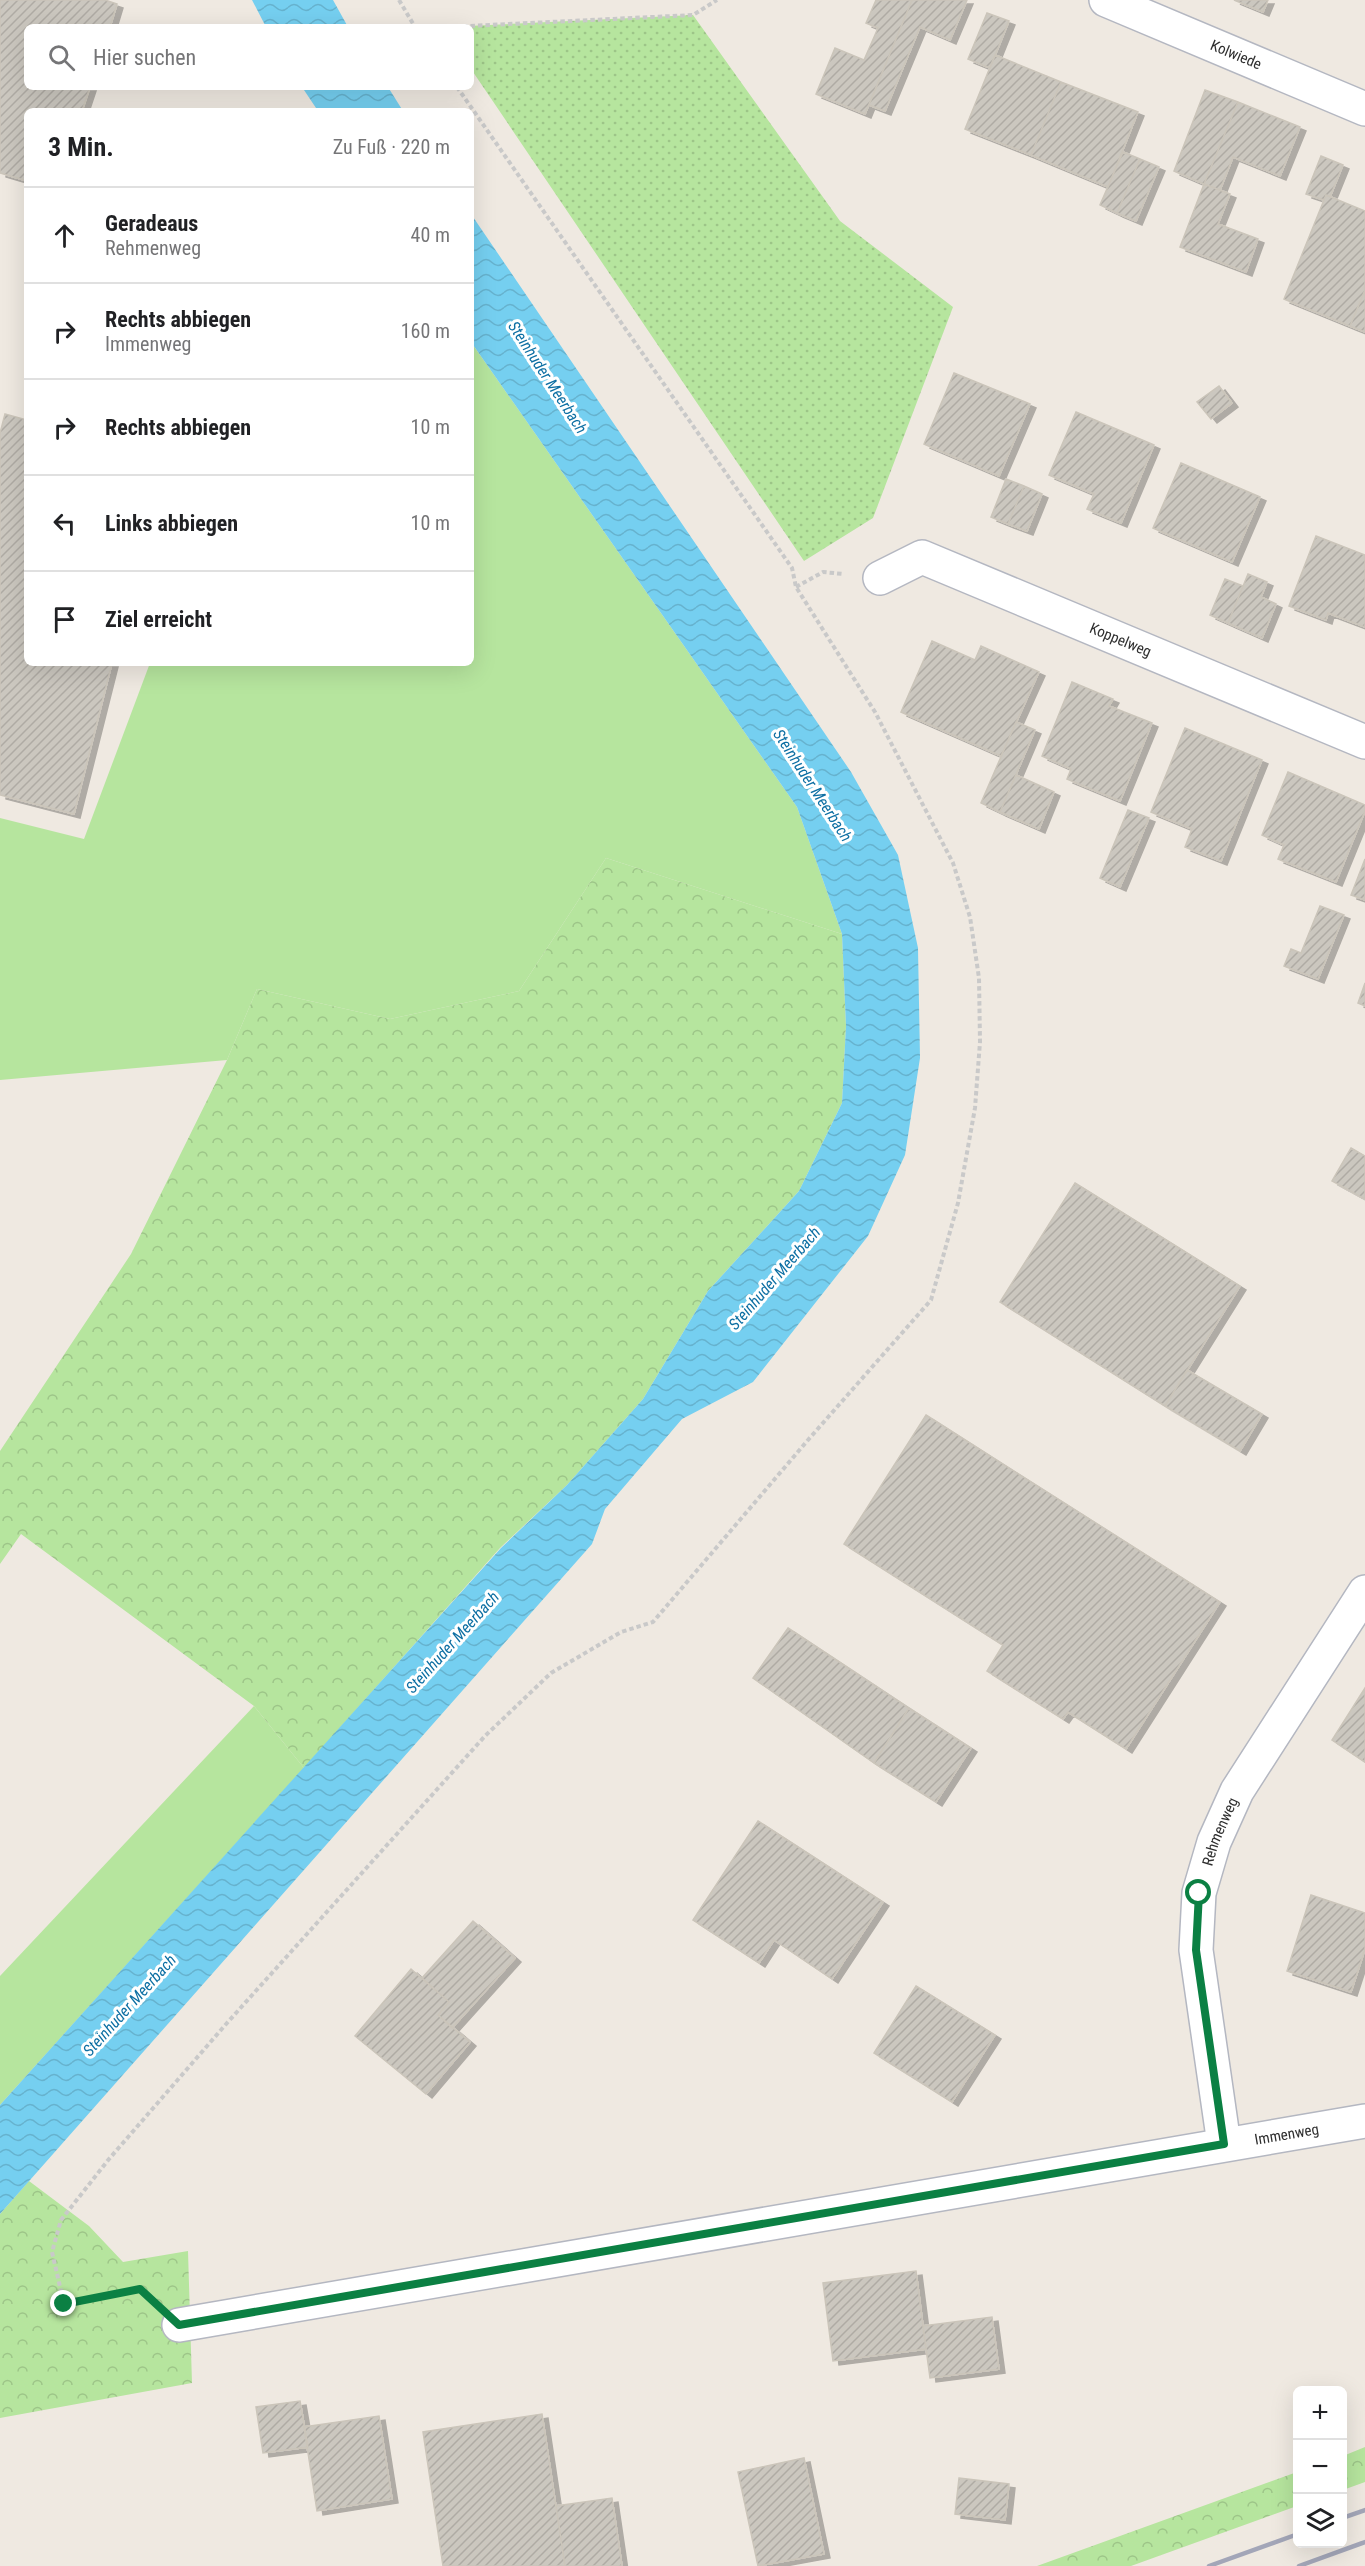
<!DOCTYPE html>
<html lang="de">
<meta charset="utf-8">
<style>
body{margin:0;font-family:"Roboto Condensed",sans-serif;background:#f6f6f6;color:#202124}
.controls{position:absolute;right:18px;bottom:18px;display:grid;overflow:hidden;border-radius:9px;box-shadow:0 6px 24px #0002}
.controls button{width:54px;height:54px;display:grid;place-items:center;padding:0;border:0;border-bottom:2px solid #e0e0e0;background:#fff;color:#202124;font:30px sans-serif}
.stop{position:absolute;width:18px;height:18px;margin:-14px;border:4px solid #0b8043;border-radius:50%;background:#fff}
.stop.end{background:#0b8043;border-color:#fff;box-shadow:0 2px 6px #0008}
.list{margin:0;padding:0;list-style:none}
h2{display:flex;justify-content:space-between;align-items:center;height:78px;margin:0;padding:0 24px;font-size:26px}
h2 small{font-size:20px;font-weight:400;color:#757577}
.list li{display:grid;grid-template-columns:39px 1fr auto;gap:18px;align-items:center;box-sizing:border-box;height:96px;padding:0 24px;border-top:2px solid #e0e0e0}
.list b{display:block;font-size:22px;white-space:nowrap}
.list p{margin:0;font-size:20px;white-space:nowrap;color:#757577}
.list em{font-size:20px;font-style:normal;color:#757577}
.icon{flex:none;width:33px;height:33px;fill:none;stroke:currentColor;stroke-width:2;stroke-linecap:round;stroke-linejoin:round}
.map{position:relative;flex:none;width:1365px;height:2566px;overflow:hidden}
.search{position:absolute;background:#fff;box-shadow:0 6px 24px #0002;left:24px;top:24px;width:450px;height:66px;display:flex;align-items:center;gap:15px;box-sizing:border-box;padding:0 21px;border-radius:9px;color:#757577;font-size:22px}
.panel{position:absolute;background:#fff;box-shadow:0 6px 24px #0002;left:24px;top:108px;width:450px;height:558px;border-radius:9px}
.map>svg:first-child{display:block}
.grass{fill:#b6e59e}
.forest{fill:url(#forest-crowns)}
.park{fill:url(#park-dots)}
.water{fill:url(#water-waves)}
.building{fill:url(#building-hatch);stroke:#cbc5ba;stroke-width:1.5;filter:url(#shadow)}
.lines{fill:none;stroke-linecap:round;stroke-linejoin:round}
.minor-casing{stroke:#b4b7c1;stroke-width:36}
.path{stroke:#c9c9c9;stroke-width:4;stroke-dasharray:4.5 3;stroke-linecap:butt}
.minor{stroke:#fff;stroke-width:33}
.rail{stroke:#a3a6b8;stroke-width:4.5}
.route{stroke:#0b8043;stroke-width:8}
.labels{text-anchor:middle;stroke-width:6;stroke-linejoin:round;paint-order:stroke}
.street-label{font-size:15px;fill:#2e2e2e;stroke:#fff}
.water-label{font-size:16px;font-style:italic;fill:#0d6fa3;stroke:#fff}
</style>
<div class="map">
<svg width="1365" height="2566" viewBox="0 0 1365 2566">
<defs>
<pattern id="forest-crowns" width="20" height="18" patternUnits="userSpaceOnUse" patternTransform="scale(1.5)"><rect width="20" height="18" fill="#b6e59e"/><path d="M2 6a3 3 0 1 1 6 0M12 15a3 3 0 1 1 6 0" fill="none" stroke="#9dc588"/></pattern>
<pattern id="park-dots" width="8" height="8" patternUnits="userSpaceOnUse" patternTransform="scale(1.5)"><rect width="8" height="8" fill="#b6e59e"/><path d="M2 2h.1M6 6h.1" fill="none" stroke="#9dc588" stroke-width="1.8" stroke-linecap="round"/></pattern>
<pattern id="water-waves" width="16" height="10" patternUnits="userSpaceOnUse" patternTransform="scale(1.5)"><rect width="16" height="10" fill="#75cff0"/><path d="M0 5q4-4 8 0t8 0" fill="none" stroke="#66b2ce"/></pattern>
<pattern id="building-hatch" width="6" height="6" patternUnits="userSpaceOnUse" patternTransform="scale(1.5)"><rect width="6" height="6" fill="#cbc7bf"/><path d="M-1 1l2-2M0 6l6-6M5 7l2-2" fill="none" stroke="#afaba4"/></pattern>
<filter id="shadow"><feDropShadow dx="6" dy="4" stdDeviation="0" flood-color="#0004"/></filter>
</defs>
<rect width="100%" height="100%" fill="#efe9e1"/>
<!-- grass -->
<path class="grass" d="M471,342L797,807L842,934L606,858L519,991L390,1019L257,989L227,1060L0,1080V818L84,839L150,663H471Z
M254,1706L304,1768L0,2105V1976Z"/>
<!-- forest -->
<path class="forest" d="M606,858L842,934L846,1026L842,1103L799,1191L708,1291L643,1399L567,1485L500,1548L304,1768L254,1706L21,1534L0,1564V1451L131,1254L227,1060L257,989L390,1019L519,991Z
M29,2181L89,2226L123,2262L188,2251L192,2383L0,2418V2214Z
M1365,2447V2482L1343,2490V2456Z
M1297,2472V2506L1131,2566H1037Z"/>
<!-- park -->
<path class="park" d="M693,15L840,221L953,307L873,518L804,561L471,69V27H448Z"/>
<!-- water -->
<path class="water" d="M252,0H333L348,27H266Z
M302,87H388L403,111H318Z
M471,214L851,772L898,855L918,948L920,1058L905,1155L868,1236L753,1382L682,1419L605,1509L592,1544L0,2214V2105L501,1548L567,1485L643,1399L708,1291L799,1191L842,1103L846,1026L842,934L797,807L471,342Z"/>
<!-- building -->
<path class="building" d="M0,0H105L117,4L110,27H27V87H90L82,111H27V181L0,173Z
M876,0H912L865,114L816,94L835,48L864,60L878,28L866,23Z
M912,0H967L950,40L920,27L885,111L869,105Z
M1234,0H1268L1263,12Z
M987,13L1009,21L990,68L968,59Z
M995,55L1061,82L1031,155L965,129Z
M1061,82L1138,112L1108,187L1031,155Z
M1205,90L1238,102L1204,184L1174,171Z
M1238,102L1300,127L1280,176L1233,157L1220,190L1204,184Z
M1123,152L1140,159L1117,213L1100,205Z
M1321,156L1343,165L1330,197L1326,195L1324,200L1306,194Z
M1140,159L1159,167L1136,221L1117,213Z
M1204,184L1230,194L1218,224L1258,239L1246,272L1180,247Z
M1326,195L1365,211V290L1350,326L1284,299Z
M1365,290V332L1350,326Z
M954,373L1030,404L999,476L924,444Z
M1219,386L1232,403L1211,419L1197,402Z
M1076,412L1154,445L1121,523L1087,509L1094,494L1049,475Z
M5,414L27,420V663H112L74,814L0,795V433Z
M1181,463L1260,497L1232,562L1153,528Z
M1006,479L1024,486L1008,524L991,517Z
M1024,486L1042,494L1027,531L1008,524Z
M1316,536L1365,555V627L1328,613L1326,620L1289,606Z
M1248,574L1267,582L1261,597L1276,604L1262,638L1228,623Z
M1225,579L1243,586L1228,623L1210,615Z
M932,641L975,660L981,646L1039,672L1001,756L901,712Z
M1072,682L1113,699L1109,706L1152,723L1120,801L1067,779L1071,769L1042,756Z
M1016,722L1035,730L1000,812L981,803Z
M1185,728L1262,760L1221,861L1185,847L1192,829L1151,812Z
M1288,772L1365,805V811L1336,882L1278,859L1284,845L1262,835Z
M1016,775L1054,792L1039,829L1000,812Z
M1128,810L1149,818L1120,887L1100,878Z
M1365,859V900L1351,895Z
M1320,906L1344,915L1318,979L1284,966L1291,949L1301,953Z
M1365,983V1006L1358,1003Z
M1351,1148L1365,1156V1199L1332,1181Z
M1075,1183L1240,1286L1165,1406L1000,1302Z
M1187,1370L1262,1414L1240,1451L1165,1406Z
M926,1415L1220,1602L1126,1749L1068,1712L1063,1719L987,1671L1003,1645L844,1544Z
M788,1628L909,1708L874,1763L753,1678Z
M1365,1688V1762L1332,1740Z
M909,1708L971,1748L936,1802L874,1763Z
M758,1821L883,1902L832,1979L774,1940L759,1963L693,1920Z
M1311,1895L1365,1913V1949L1351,1992L1287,1971Z
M473,1921L515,1958L452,2028L438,2015L449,2002L422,1978Z
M411,1969L449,2002L438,2015L470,2042L426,2094L355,2036Z
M916,1986L995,2035L952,2102L874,2053Z
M916,2271L926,2349L833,2361L823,2283Z
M992,2317L999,2369L930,2378L923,2326Z
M300,2401L308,2447L263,2453L256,2407Z
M542,2414L565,2566H443L423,2432Z
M379,2416L392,2499L317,2511L304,2427Z
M804,2458L824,2554L758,2566L738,2472Z
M959,2478L1009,2484L1005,2520L955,2514Z
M612,2498L622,2566H565L556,2506Z"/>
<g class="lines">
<!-- minor casing -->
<g class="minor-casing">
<g id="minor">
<path id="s1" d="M1106,0L1365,109"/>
<path id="s2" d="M880,578L922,557L1365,742"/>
<path id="s3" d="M1224,2144L1196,1950L1199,1893L1214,1842L1237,1791L1365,1592"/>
<path id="s4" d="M179,2325L1365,2121"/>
</g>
</g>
<!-- path -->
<path class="path" d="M399,0L415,27
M448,27L693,15L717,0
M796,587L823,572L843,574
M152,2300L140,2289L64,2304L52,2252L61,2220L109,2159L227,2023L485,1736L551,1673L621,1632L653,1622L808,1440L931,1300L958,1203L975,1108L980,1042L979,978L970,917L953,863L875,712L796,587L792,568L457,87"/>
<!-- minor -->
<use href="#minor" class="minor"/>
<!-- rail -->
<path class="rail" d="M1342,2518L1365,2510
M1209,2566L1298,2534
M1299,2566L1365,2542"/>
</g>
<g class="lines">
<!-- route -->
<path class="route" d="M64,2304L140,2289L179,2325L1224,2144L1196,1950L1199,1893"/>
</g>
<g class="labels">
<!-- street labels -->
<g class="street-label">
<text dy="5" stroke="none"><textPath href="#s1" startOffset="141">Kolwiede</textPath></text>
<text dy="5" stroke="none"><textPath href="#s2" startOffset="262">Koppelweg</textPath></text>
<text dy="5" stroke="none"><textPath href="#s3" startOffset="318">Rehmenweg</textPath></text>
<text dy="5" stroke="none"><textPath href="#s4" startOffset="1124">Immenweg</textPath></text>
</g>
<!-- water labels -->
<g class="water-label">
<text transform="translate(548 377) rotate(57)" y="6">Steinhuder Meerbach</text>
<text transform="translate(813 785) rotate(57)" y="6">Steinhuder Meerbach</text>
<text transform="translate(774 1278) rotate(-49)" y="6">Steinhuder Meerbach</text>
<text transform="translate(452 1642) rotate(-48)" y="6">Steinhuder Meerbach</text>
<text transform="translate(129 2005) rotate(-48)" y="6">Steinhuder Meerbach</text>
</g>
</g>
</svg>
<div class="controls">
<button>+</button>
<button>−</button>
<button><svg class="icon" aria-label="layers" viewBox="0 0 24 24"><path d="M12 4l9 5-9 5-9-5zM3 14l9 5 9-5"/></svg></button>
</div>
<div class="stop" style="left:1199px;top:1893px"></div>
<div class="stop end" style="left:64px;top:2304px"></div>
<div class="search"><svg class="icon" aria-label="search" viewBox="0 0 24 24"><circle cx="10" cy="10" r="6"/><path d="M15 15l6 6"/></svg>Hier suchen</div>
<section class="panel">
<h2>3 Min.<small>Zu Fuß · 220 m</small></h2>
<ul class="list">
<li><svg class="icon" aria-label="ahead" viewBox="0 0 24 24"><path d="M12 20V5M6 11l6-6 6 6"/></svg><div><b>Geradeaus</b><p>Rehmenweg</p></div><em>40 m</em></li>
<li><svg class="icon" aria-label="right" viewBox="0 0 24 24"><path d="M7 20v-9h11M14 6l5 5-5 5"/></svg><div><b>Rechts abbiegen</b><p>Immenweg</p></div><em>160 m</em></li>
<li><svg class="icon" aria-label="right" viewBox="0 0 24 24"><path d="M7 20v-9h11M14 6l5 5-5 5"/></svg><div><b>Rechts abbiegen</b></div><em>10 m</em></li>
<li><svg class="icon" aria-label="left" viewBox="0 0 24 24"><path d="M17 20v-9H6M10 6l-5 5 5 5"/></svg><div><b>Links abbiegen</b></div><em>10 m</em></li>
<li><svg class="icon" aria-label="arrive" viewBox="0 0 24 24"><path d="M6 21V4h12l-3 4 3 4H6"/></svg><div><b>Ziel erreicht</b></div></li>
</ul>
</section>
</div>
